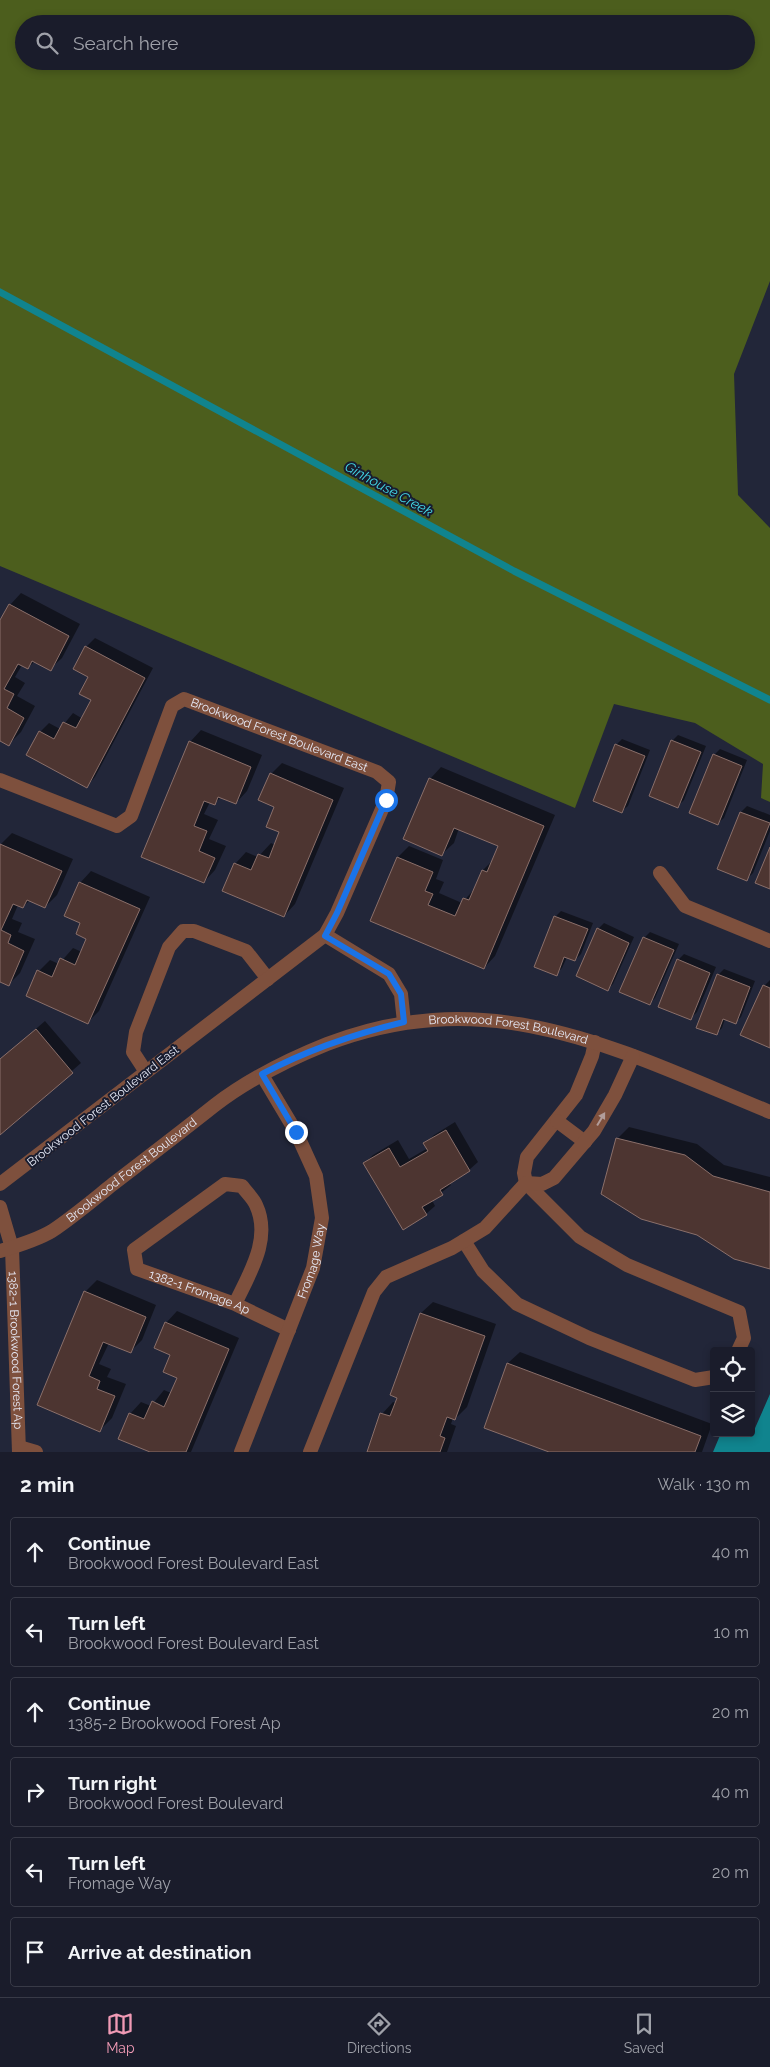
<!DOCTYPE html>
<meta charset="utf-8">
<style>
body{margin:0;font-family:Raleway,sans-serif;background:#232533;color:#f1f3f6}
.controls{position:absolute;right:15px;bottom:15px;display:grid;overflow:hidden;border-radius:5px;box-shadow:0 2px 8px #0003}
.controls button{width:45px;height:45px;display:grid;place-items:center;padding:0;border:0;border-bottom:1px solid #383a47;background:#1a1c2b;color:#f1f3f6;font:25px sans-serif}
.stop{position:absolute;width:15px;height:15px;margin:-11px;border:4px solid #1a73e8;border-radius:50%;background:#fff}
.stop.end{background:#1a73e8;border-color:#fff;box-shadow:0 1px 5px #0008}
.list{margin:0;padding:0;list-style:none}
h2{display:flex;justify-content:space-between;align-items:center;height:65px;margin:0;padding:0 20px;font-size:21px}
h2 small{font-size:16px;font-weight:400;color:#9fa1a9}
.list li{display:grid;grid-template-columns:32px 1fr auto;gap:15px;align-items:center;box-sizing:border-box;height:70px;margin:0 10px 10px;padding:0 10px;border:1px solid #383a47;border-radius:5px}
.list b{display:block;font-size:19px;white-space:nowrap}
.list p{margin:0;font-size:16px;white-space:nowrap;color:#9fa1a9}
.list em{font-size:16px;font-style:normal;color:#9fa1a9}
.icon{flex:none;width:28px;height:28px;fill:none;stroke:currentColor;stroke-width:2;stroke-linecap:round;stroke-linejoin:round}
.map{position:relative;flex:none;width:770px;height:1452px;overflow:hidden}
.search{position:absolute;background:#1a1c2b;box-shadow:0 2px 8px #0003;left:15px;right:15px;top:15px;height:55px;display:flex;align-items:center;gap:12px;box-sizing:border-box;padding:0 18px;border-radius:28px;color:#9fa1a9;font-size:19px}
.sheet{height:545px;background:#1a1c2b}
nav{display:flex;justify-content:space-around;align-items:center;box-sizing:border-box;height:70px;border-top:1px solid #383a47;background:#1a1c2b;font-size:14px;color:#9fa1a9}
nav a{display:grid;justify-items:center;gap:2px}
nav .on{color:#f09ab5}
.map>svg:first-child{display:block}
.forest{fill:#4c5e1d;fill-rule:evenodd}
.water{fill:#10848e}
.shadow{fill:#0007}
.lines{fill:none;stroke-linecap:round;stroke-linejoin:round}
.stream{stroke:#10848e;stroke-width:7}
.building{fill:#4d3531;stroke:#8a6f6a}
.service{stroke:#7e503d;stroke-width:14}
.minor{stroke:#7e503d;stroke-width:14}
.oneway{fill:#b29d9a}
.route{stroke:#1a73e8;stroke-width:6}
.labels{text-anchor:middle;stroke-width:4;stroke-linejoin:round;paint-order:stroke}
.street-label{font-size:12px;fill:#e7eaf7;stroke:#181c2f}
.water-label{font-size:14px;font-style:italic;fill:#43d8e6;stroke:#181c2f}
</style>
<div class="map">
<svg width="770" height="1452" viewBox="0 0 770 1452">
<rect width="100%" height="100%" fill="#222639"/>
<!-- forest -->
<path class="forest" d="M0,0H770V281L734,374L738,495L770,528V802L761,798L763,764L695,723L614,704L575,808L0,566ZM24,24H746V61H24Z"/>
<!-- water -->
<path class="water" d="M770,1394V1452H713L721,1433L752,1435Z"/>
<!-- shadow -->
<path class="shadow" d="M21,593L80,624L62,658L50,669L35,661L28,668L22,665L15,677L25,683L17,696L35,706L21,732L9,744L0,739V623L10,605Z
M95,638L153,668L95,777L87,786L40,732L49,723L60,729L73,713L83,719L93,700L90,676L75,668L86,647Z
M201,730L262,755L247,791L236,803L221,797L214,804L210,802L204,814L218,820L209,839L226,846L215,870L204,882L143,857L190,742Z
M678,735L706,746L684,800L678,806L672,741Z
M622,739L650,750L628,806L622,811L616,745Z
M720,749L747,760L724,818L718,823L714,755Z
M282,763L344,788L295,904L284,916L235,864L246,852L258,857L271,843L275,845L281,832L271,774Z
M441,767L555,815L495,956L484,968L371,921L398,857L409,846L443,860L436,879L444,882L439,893L462,903L476,887L483,870L494,859L500,845L459,828L454,843L442,854L430,779Z
M747,806L770,815V831L753,873L747,879L719,868L741,812Z
M12,833L73,859L57,895L45,907L30,900L23,907L18,905L12,919L22,923L18,932L35,939L20,973L8,985L0,981V845Z
M91,871L150,897L99,1011L88,1022L39,971L50,960L59,964L73,948L82,952L88,938L82,923L80,883Z
M561,911L593,923L581,954L575,960L567,957L562,968L556,974L555,917Z
M604,923L634,937L613,984L607,990L598,929Z
M650,932L679,944L655,998L649,1004L644,938Z
M684,954L716,967L697,1012L691,1018L678,960Z
M724,969L755,981L741,1017L735,1023L725,1019L722,1028L716,1034L718,975Z
M770,980V1046L764,986Z
M45,1021L81,1063L0,1134V1060Z
M455,1122L478,1162L469,1170L449,1183L451,1185L432,1200L435,1206L426,1214L364,1164L373,1155L398,1140L409,1159L428,1148L425,1144L434,1135Z
M629,1127L697,1144L724,1165L770,1177V1267L697,1234L617,1139Z
M97,1280L156,1305L142,1340L130,1352L109,1343L99,1364L111,1369L107,1377L126,1384L112,1418L100,1430L38,1404L85,1292Z
M433,1302L496,1324L467,1407L455,1419L453,1418L451,1424L456,1426L447,1452H368L382,1414L393,1402L397,1403L399,1397L392,1394L421,1313Z
M177,1311L239,1338L191,1452H153L130,1414L141,1402L151,1406L164,1390L171,1393L178,1377L166,1323Z
M520,1352L712,1424L702,1452H553L486,1428L508,1363Z"/>
<g class="lines">
<!-- stream -->
<path class="stream" d="M0,292L514,571L770,700"/>
</g>
<!-- building -->
<path class="building" d="M9,604L69,636L51,671L32,661L28,669L18,664L4,689L14,694L7,708L24,718L9,746L0,741V620Z
M85,646L145,678L87,788L26,755L39,731L54,739L63,722L76,728L91,700L79,694L88,677L73,669Z
M671,740L701,752L678,808L649,796Z
M189,741L251,767L236,804L218,797L215,805L204,801L194,826L207,831L199,851L215,858L204,883L141,857Z
M615,744L645,756L622,813L593,801Z
M713,754L742,766L718,825L689,813Z
M270,773L333,800L284,917L222,891L234,863L251,870L258,854L269,858L279,832L266,827L274,807L258,800Z
M429,778L544,826L484,969L370,921L397,857L433,872L425,891L433,894L428,905L455,916L463,898L469,900L482,870L487,872L498,846L454,828L442,856L403,839Z
M740,812L770,823L747,881L717,869Z
M0,844L62,871L45,908L27,900L23,908L13,904L1,930L11,935L8,943L24,951L9,986L0,982Z
M770,847V889L755,883Z
M79,882L140,909L88,1024L26,996L37,970L52,977L60,958L75,965L86,939L76,934L80,923L64,916Z
M554,916L588,929L575,961L564,957L557,976L534,967Z
M597,928L629,943L608,991L576,976Z
M643,937L674,950L650,1005L619,992Z
M677,959L710,973L691,1020L658,1007Z
M717,974L750,987L736,1024L723,1019L717,1035L696,1028Z
M763,985L770,988V1048L740,1035Z
M36,1029L73,1073L0,1135V1059Z
M446,1130L470,1171L440,1190L443,1195L422,1207L427,1215L403,1230L363,1163L389,1148L400,1167L428,1151L423,1143Z
M616,1138L685,1155L713,1176L770,1192V1269L734,1259L697,1235L641,1219L601,1194Z
M84,1291L146,1317L131,1353L103,1342L89,1376L100,1381L97,1389L115,1396L100,1432L37,1405Z
M420,1313L485,1336L455,1420L447,1417L440,1436L445,1438L440,1452H367L380,1413L390,1416L397,1398L390,1395Z
M165,1322L229,1349L186,1452H150L118,1439L129,1413L144,1419L152,1401L164,1407L177,1378L163,1372L170,1355L154,1348Z
M507,1363L701,1436L695,1452H549L484,1428Z"/>
<g class="lines">
<!-- service -->
<path class="service" d="M146,1072L133,1052L136,1032L169,947L183,931H194L246,951L268,979"/>
<!-- minor -->
<g class="minor">
<path id="s1" d="M0,780L117,826L131,816L172,706L184,699L377,772L389,782L386,800L337,913L325,935L0,1184"/>
<path d="M660,873L685,906L770,941"/>
<path d="M325,935L389,974L401,994L404,1022"/>
<path d="M595,1042L592,1056L576,1095L527,1157L524,1173L526,1183L580,1237L627,1265L739,1312L744,1338L738,1351"/>
<path d="M557,1121L585,1142"/>
<path id="s2" d="M0,1207L12,1248L19,1452"/>
<path d="M464,1241L483,1271L517,1304L589,1338L695,1380L714,1377"/>
<path id="s3" d="M0,1251C17,1246 37,1240 52,1231C73,1217 93,1200 113,1184C147,1158 181,1132 215,1105C249,1079 287,1060 327,1044C492,981 619,1050 770,1112"/>
<path id="s4" d="M235,1304C249,1274 272,1239 256,1205C253,1198 246,1192 242,1186L225,1184L134,1250L137,1269L235,1304L289,1330"/>
<path d="M19,1447L36,1452"/>
<path id="s5" d="M241,1452L313,1268L322,1218L316,1176L296,1132L262,1075"/>
<path d="M310,1452L374,1292L386,1277L452,1248L485,1228L526,1183L542,1184L554,1178L594,1131L615,1095L633,1056"/>
</g>
</g>
<!-- one-way arrows -->
<defs><path id="oneway-solid" d="M-6-.8H1V-3.2L6.5 0L1 3.2V.8H-6Z" transform="scale(1.25)"/></defs>
<use class="oneway" href="#oneway-solid" transform="translate(601 1119) rotate(-59)"/>
<g class="lines">
<!-- route -->
<path class="route" d="M296,1132L262,1074C307,1050 354,1034 404,1022L401,994L389,974L325,936L337,913L386,800"/>
</g>
<g class="labels">
<!-- street labels -->
<g class="street-label">
<text dy="4" stroke="none"><textPath href="#s1" startOffset="376">Brookwood Forest Boulevard East</textPath></text>
<text dy="4" stroke="none"><textPath href="#s3" startOffset="575">Brookwood Forest Boulevard</textPath></text>
<text transform="translate(103 1106) rotate(-38)" y="4">Brookwood Forest Boulevard East</text>
<text dy="4" stroke="none"><textPath href="#s3" startOffset="156">Brookwood Forest Boulevard</textPath></text>
<text dy="4" stroke="none"><textPath href="#s5" startOffset="204">Fromage Way</textPath></text>
<text dy="4" stroke="none"><textPath href="#s4" startOffset="344">1382-1 Fromage Ap</textPath></text>
<text dy="4" stroke="none"><textPath href="#s2" startOffset="145">1382-1 Brookwood Forest Ap</textPath></text>
</g>
<!-- water labels -->
<g class="water-label">
<text transform="translate(389 489) rotate(29)" y="5">Ginhouse Creek</text>
</g>
</g>
</svg>
<div class="controls">
<button><svg class="icon" aria-label="locate" viewBox="0 0 24 24"><circle cx="12" cy="12" r="6"/><path d="M12 2v4M12 18v4M2 12h4M18 12h4"/></svg></button>
<button><svg class="icon" aria-label="layers" viewBox="0 0 24 24"><path d="M12 4l9 5-9 5-9-5zM3 14l9 5 9-5"/></svg></button>
</div>
<div class="stop" style="left:386px;top:800px"></div>
<div class="stop end" style="left:296px;top:1132px"></div>
<div class="search"><svg class="icon" aria-label="search" viewBox="0 0 24 24"><circle cx="10" cy="10" r="6"/><path d="M15 15l6 6"/></svg>Search here</div>
</div>
<section class="sheet">
<h2>2 min<small>Walk · 130 m</small></h2>
<ul class="list">
<li><svg class="icon" aria-label="ahead" viewBox="0 0 24 24"><path d="M12 20V5M6 11l6-6 6 6"/></svg><div><b>Continue</b><p>Brookwood Forest Boulevard East</p></div><em>40 m</em></li>
<li><svg class="icon" aria-label="left" viewBox="0 0 24 24"><path d="M17 20v-9H6M10 6l-5 5 5 5"/></svg><div><b>Turn left</b><p>Brookwood Forest Boulevard East</p></div><em>10 m</em></li>
<li><svg class="icon" aria-label="ahead" viewBox="0 0 24 24"><path d="M12 20V5M6 11l6-6 6 6"/></svg><div><b>Continue</b><p>1385-2 Brookwood Forest Ap</p></div><em>20 m</em></li>
<li><svg class="icon" aria-label="right" viewBox="0 0 24 24"><path d="M7 20v-9h11M14 6l5 5-5 5"/></svg><div><b>Turn right</b><p>Brookwood Forest Boulevard</p></div><em>40 m</em></li>
<li><svg class="icon" aria-label="left" viewBox="0 0 24 24"><path d="M17 20v-9H6M10 6l-5 5 5 5"/></svg><div><b>Turn left</b><p>Fromage Way</p></div><em>20 m</em></li>
<li><svg class="icon" aria-label="arrive" viewBox="0 0 24 24"><path d="M6 21V4h12l-3 4 3 4H6"/></svg><div><b>Arrive at destination</b></div></li>
</ul>
</section>
<nav>
<a class="on"><svg class="icon" aria-label="map" viewBox="0 0 24 24"><path d="M3 6l6-2 6 2 6-2v14l-6 2-6-2-6 2zM9 4v14M15 6v14"/></svg>Map</a>
<a><svg class="icon" aria-label="directions" viewBox="0 0 24 24"><path d="M12 3l9 9-9 9-9-9zM9 14v-3h6M13 9l2 2-2 2"/></svg>Directions</a>
<a><svg class="icon" aria-label="saved" viewBox="0 0 24 24"><path d="M7 4h10v16l-5-4-5 4z"/></svg>Saved</a>
</nav>
